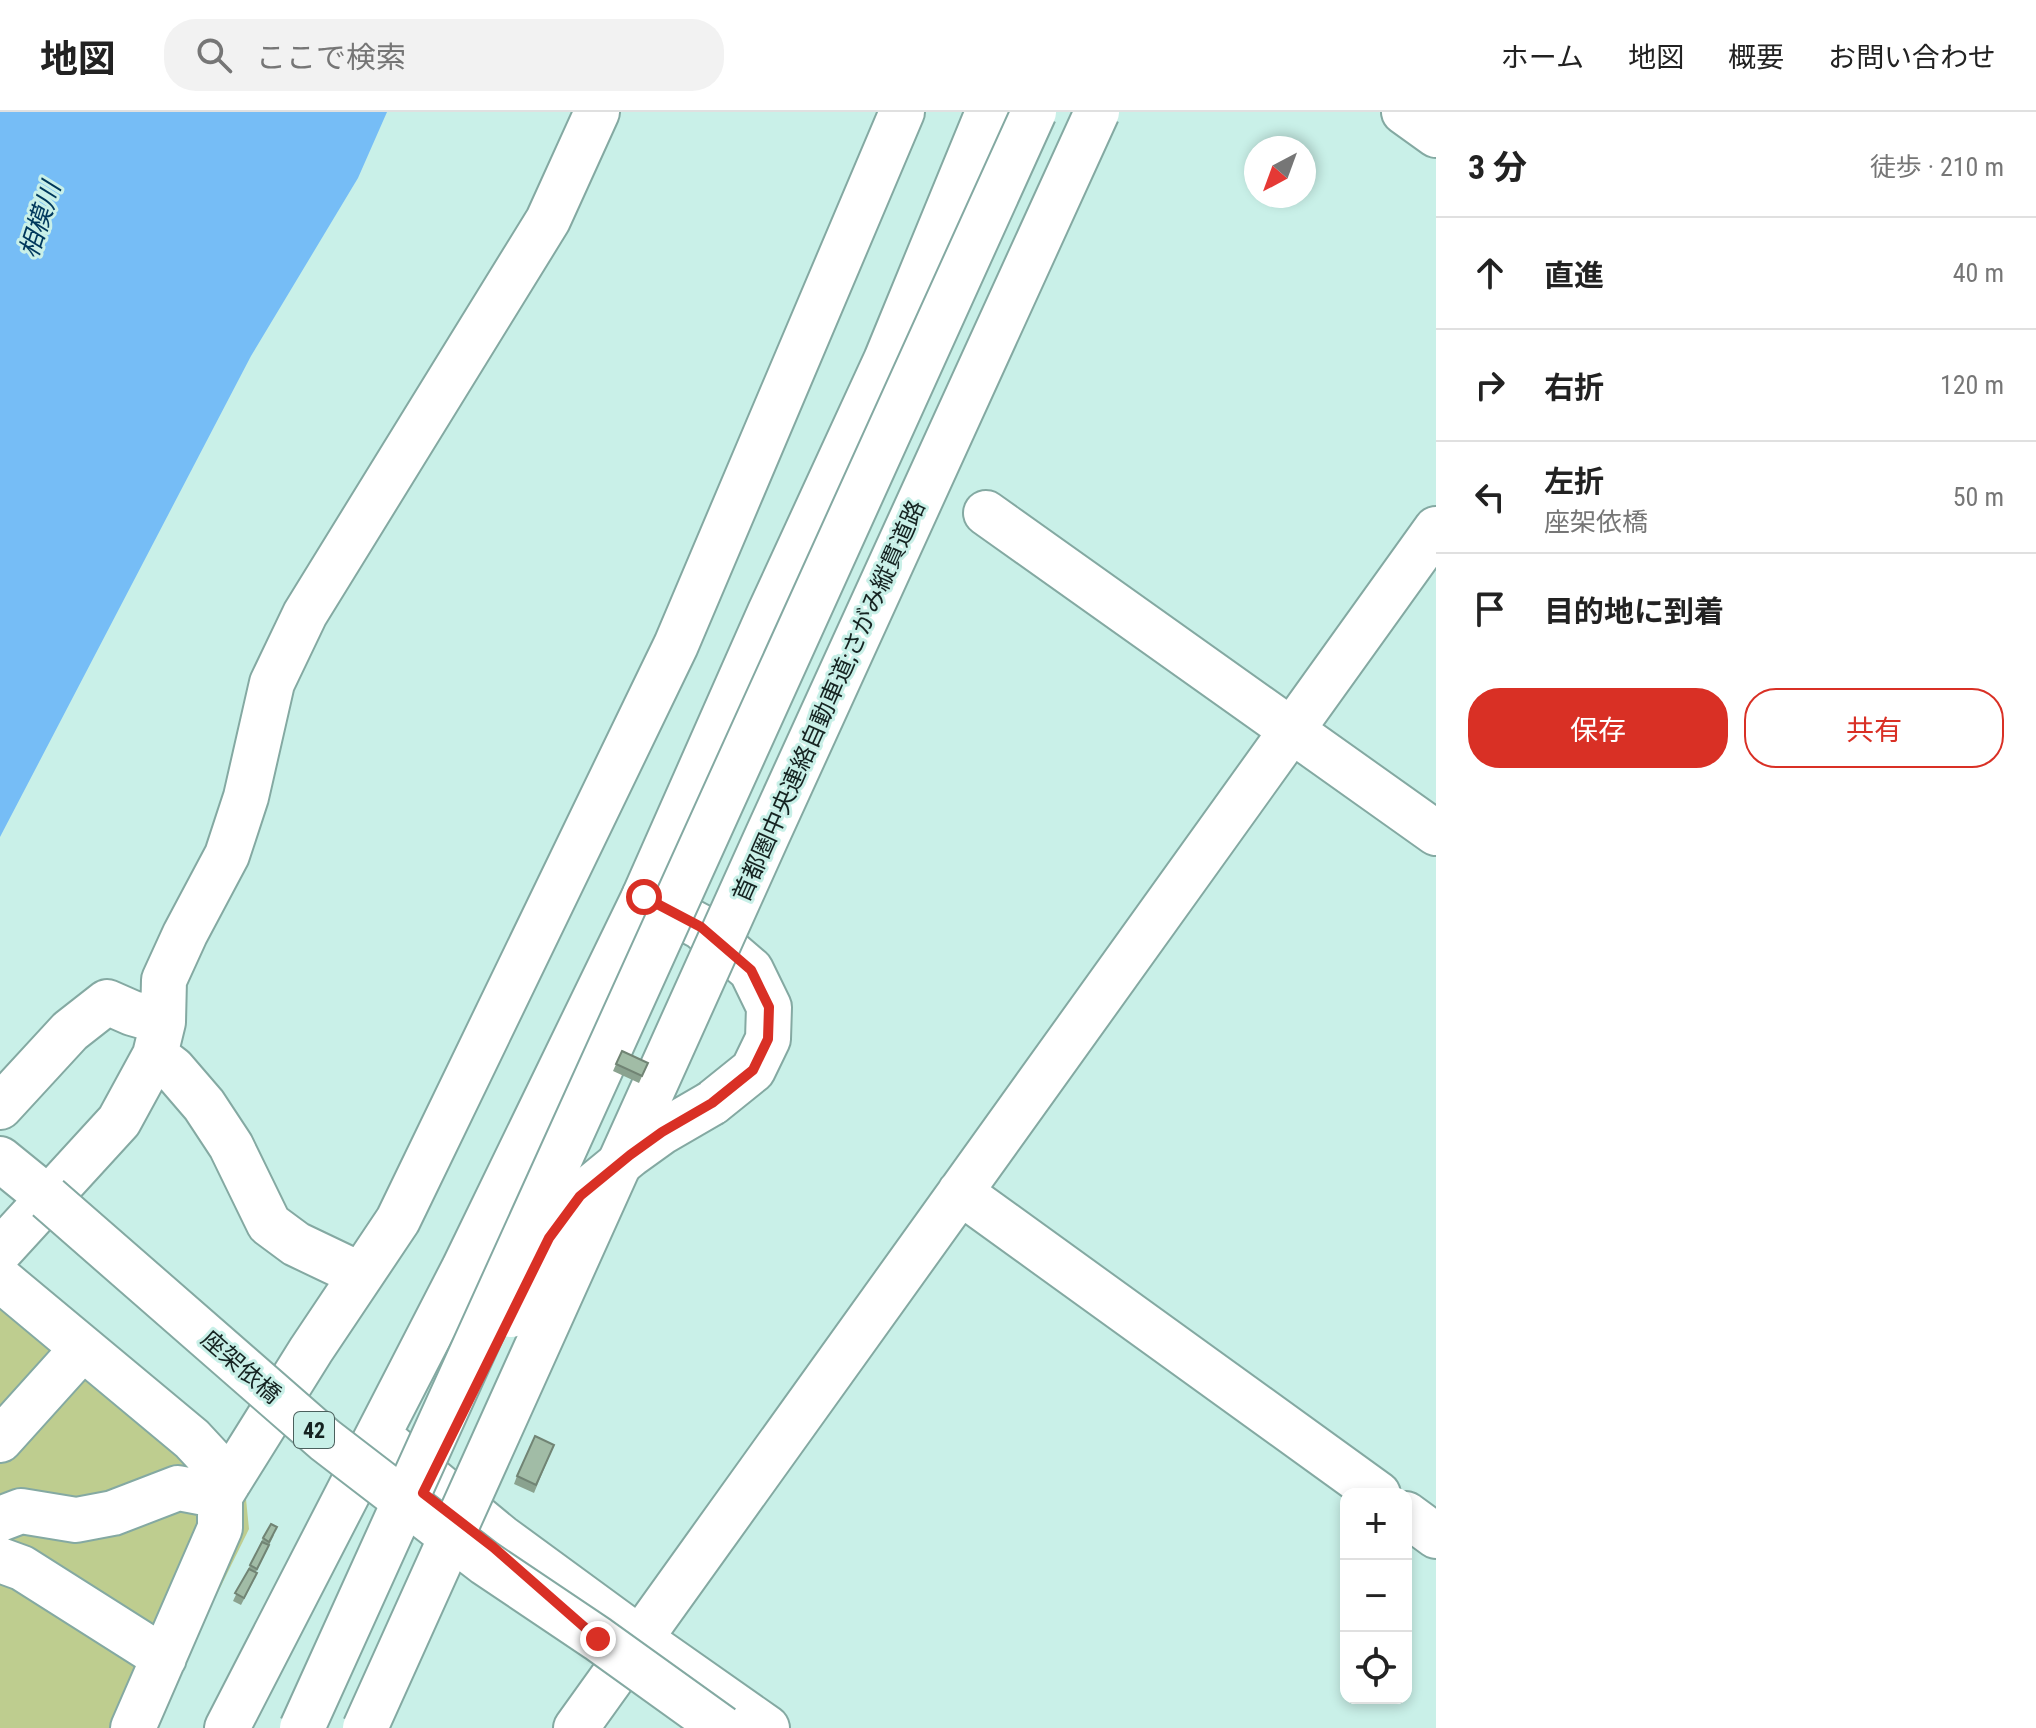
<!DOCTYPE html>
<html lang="ja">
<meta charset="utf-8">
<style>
body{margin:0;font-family:"Roboto Condensed","Noto Sans JP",sans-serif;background:#f2f2f2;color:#222}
.controls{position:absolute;right:24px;bottom:24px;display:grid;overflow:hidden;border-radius:16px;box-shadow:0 4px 12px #0003}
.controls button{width:72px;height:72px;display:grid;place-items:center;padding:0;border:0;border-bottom:2px solid #e0e0e0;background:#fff;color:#222;font:40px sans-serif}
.compass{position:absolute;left:1244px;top:24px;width:72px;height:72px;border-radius:50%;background:#fff;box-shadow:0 4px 12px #0003;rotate:221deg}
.stop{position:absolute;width:24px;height:24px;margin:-18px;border:6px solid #d93025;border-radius:50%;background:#fff}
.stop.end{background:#d93025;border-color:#fff;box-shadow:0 2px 8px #0008}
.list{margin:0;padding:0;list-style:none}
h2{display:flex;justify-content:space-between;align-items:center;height:104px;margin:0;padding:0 32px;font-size:34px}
h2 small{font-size:26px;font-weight:400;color:#767676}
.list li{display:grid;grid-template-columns:52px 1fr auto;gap:24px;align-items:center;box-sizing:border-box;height:112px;padding:0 32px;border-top:2px solid #e0e0e0}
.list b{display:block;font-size:30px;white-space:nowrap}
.list p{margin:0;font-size:26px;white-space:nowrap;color:#767676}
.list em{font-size:26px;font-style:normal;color:#767676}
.actions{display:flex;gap:16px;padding:24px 32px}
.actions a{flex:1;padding:18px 0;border:2px solid #d93025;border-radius:32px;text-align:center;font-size:28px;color:#d93025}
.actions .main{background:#d93025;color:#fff}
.icon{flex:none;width:44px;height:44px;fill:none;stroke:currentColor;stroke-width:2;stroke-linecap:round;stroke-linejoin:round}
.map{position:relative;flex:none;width:1436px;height:1616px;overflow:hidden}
header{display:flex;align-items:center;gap:48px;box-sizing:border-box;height:112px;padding:0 40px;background:#fff;border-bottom:2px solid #e0e0e0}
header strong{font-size:38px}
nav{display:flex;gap:44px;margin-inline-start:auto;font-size:28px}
.search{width:560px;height:72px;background:#f2f2f2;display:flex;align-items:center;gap:20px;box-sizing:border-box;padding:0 28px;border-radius:32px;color:#767676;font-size:30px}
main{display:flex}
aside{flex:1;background:#fff}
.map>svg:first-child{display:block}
.green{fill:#becd8f}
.water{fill:#76bdf6}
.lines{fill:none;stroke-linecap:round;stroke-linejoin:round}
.minor-casing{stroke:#84a9a2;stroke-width:48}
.major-casing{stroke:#84a9a2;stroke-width:48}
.minor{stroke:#fff;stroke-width:44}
.major{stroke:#fff;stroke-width:44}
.major-bridge-casing{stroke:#84a9a2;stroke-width:48;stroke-linecap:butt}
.highway-bridge-casing{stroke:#84a9a2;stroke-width:48;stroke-linecap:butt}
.major-bridge{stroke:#fff;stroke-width:44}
.highway-bridge{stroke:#fff;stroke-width:44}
.wall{fill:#8aa28f}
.building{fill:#a1bca6;stroke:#718474;stroke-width:2}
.route{stroke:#d93025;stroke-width:10}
.labels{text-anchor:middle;stroke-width:6;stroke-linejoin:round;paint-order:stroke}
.shield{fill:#c9f0e8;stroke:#4b605d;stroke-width:2}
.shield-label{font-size:22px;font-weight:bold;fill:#152321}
.street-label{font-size:24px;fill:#152321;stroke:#c9f0e8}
.water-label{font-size:26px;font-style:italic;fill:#00385c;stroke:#c9f0e8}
</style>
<header>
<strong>地図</strong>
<div class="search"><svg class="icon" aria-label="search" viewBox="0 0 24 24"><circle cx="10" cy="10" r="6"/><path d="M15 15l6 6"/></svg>ここで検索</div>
<nav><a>ホーム</a><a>地図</a><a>概要</a><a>お問い合わせ</a></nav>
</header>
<main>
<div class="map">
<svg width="1436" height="1616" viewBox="0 0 1436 1616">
<rect width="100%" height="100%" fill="#c9f0e8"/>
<!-- green -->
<path class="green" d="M0,1157L246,1387L249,1417L151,1616H0Z"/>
<!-- water -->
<path class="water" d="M0,0H387L358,66L251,244L0,725Z"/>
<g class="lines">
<!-- minor casing -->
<g class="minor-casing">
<path id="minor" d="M1404,0L1436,23
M986,401L1436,721
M155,943L173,957L204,993L231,1034L269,1112L296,1132L361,1163
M0,995L70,919L107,890L132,901L163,910
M960,1080L1378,1382
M0,1139L119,1009L155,943L163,910L164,868L185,822L227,743L246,685L272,571L305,502L548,108L597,0
M0,1167L192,1327L230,1368
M0,1328L83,1236
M392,1335L501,1425L639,1526L767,1616
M1406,1402L1436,1424
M0,1407L21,1399L76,1408L113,1401L178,1376L220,1384
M0,1448L22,1456L164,1546
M133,1616L220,1416V1384L311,1238L398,1108L676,533L902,0
M227,1616L464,1156L644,785L770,500L886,248L988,0
M576,1616C862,1216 1152,819 1436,417"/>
</g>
<!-- major casing -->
<g class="major-casing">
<path id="major" d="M644,785L701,815L751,858L769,895L768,927L753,958L712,991
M0,1047L48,1086"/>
</g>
<!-- minor -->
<use href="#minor" class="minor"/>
<!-- major -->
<use href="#major" class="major"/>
<!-- major-bridge casing -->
<g class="major-bridge-casing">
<path id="major-bridge" d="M48,1086L325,1328L485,1451L598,1527L722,1616
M511,1203L549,1126L580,1084L630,1043L662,1020L712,991"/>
</g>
<!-- highway-bridge casing -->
<g class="highway-bridge-casing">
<path id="highway-bridge" d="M302,1616L1034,0
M365,1616L767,724L1097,0"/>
</g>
<!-- major-bridge -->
<use href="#major-bridge" class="major-bridge"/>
<!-- highway-bridge -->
<use href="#highway-bridge" class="highway-bridge"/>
</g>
<!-- wall -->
<path class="wall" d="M622,939L648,951L639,971L613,959Z
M554,1333L534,1381L514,1372L517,1364Z
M274,1423L256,1460L254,1468L241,1493L233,1489L263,1426Z"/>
<!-- building -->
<path class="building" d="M622,939L648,951L642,964L616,952Z
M535,1324L554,1333L536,1373L517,1364Z
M271,1412L277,1415L269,1430L263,1426Z
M262,1430L269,1433L257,1457L250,1453Z
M249,1457L257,1461L244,1486L235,1481Z"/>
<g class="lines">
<!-- route -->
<path class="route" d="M598,1527L493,1435L423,1381L549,1126L580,1084L630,1043L662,1020L712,991L753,958L768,927L769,895L751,858L701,815L644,785"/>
</g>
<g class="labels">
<!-- shield labels -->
<rect class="shield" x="294" y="1300" width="40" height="36" rx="6"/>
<g class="shield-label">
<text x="314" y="1326">42</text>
</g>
<!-- street labels -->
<g class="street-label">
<text transform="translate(829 589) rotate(-66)" y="8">首都圏中央連絡自動車道;さがみ縦貫道路</text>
<text transform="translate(241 1255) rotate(41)" y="8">座架依橋</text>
</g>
<!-- water labels -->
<g class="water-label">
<text transform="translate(40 108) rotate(-72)" y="9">相模川</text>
</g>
</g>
</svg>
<div class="controls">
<button>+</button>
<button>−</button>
<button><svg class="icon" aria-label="locate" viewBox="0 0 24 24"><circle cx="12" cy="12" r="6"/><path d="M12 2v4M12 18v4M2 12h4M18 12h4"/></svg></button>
</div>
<svg class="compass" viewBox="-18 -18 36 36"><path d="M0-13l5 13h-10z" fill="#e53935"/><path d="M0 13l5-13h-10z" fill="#767676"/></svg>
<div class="stop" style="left:644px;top:785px"></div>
<div class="stop end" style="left:598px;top:1527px"></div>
</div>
<aside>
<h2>3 分<small>徒歩 · 210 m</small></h2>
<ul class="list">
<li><svg class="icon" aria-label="ahead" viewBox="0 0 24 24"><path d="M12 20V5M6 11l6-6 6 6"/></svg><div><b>直進</b></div><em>40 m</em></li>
<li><svg class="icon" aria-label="right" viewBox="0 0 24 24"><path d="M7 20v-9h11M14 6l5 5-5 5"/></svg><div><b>右折</b></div><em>120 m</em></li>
<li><svg class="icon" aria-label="left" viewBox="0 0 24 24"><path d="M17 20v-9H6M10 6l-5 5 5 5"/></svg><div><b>左折</b><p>座架依橋</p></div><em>50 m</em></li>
<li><svg class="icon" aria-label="arrive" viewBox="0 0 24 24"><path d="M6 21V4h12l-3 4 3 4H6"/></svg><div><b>目的地に到着</b></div></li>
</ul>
<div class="actions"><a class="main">保存</a><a>共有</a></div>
</aside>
</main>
